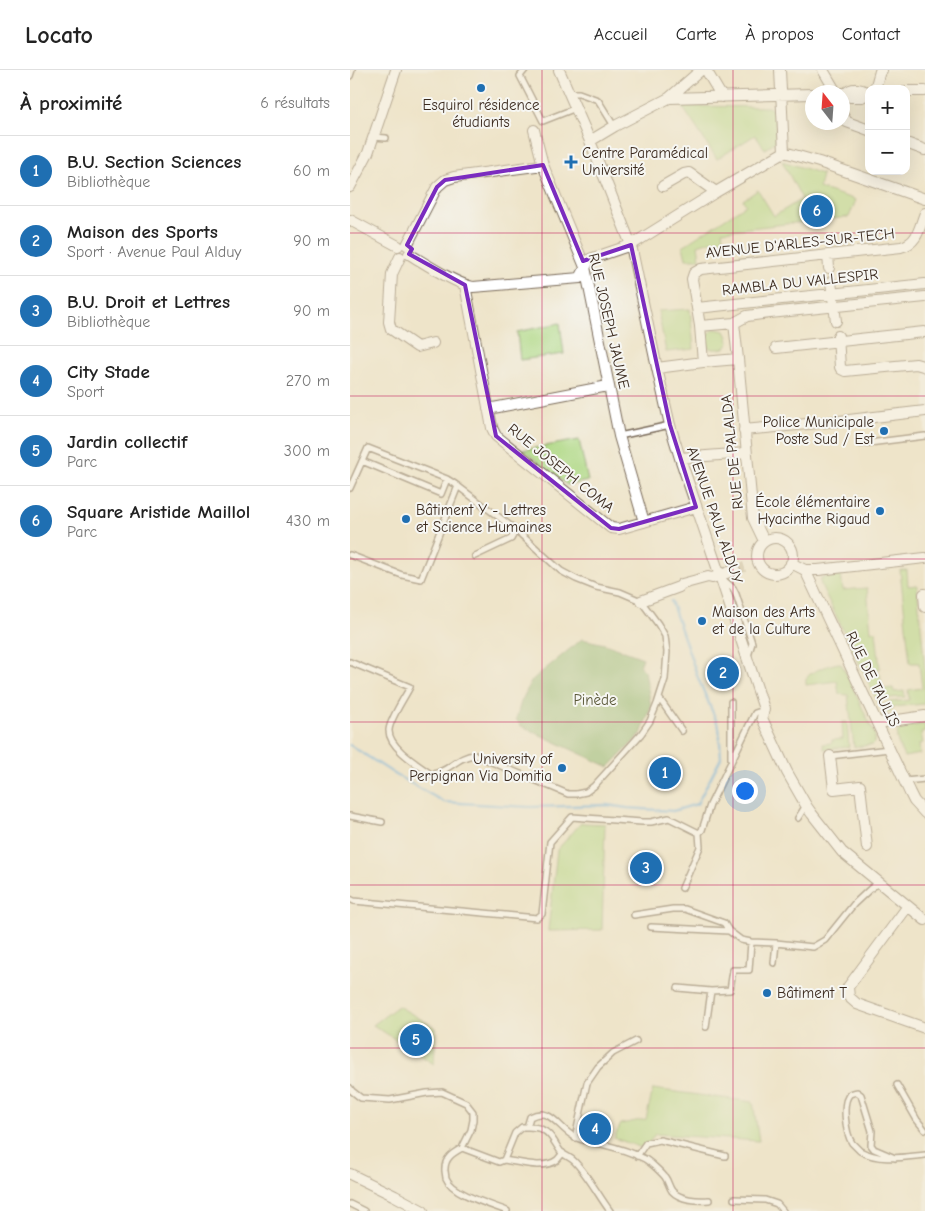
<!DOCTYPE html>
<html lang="fr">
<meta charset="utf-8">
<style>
body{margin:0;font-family:"Comic Neue",sans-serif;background:#f2f2f2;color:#222}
.controls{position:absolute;right:15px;top:15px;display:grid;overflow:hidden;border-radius:10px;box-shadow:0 5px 20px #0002}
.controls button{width:45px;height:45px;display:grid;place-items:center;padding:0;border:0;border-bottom:1px solid #e0e0e0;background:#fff;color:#222;font:25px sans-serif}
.compass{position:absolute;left:455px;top:15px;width:45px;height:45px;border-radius:50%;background:#fff;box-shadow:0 5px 20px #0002;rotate:343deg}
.you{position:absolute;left:394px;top:720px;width:18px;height:18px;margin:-12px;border:4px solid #fff;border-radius:50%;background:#1a73e8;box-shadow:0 0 0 8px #1a73e833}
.badge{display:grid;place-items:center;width:32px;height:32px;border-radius:50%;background:#1f6fb2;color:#fff;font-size:16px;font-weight:700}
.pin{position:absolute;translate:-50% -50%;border:2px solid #fff;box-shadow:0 1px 5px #0006}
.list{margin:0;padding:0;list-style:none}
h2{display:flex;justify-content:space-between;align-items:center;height:65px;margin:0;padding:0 20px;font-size:21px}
h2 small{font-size:16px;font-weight:400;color:#767676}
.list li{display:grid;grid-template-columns:32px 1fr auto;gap:15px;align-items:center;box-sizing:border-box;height:70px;padding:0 20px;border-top:1px solid #e0e0e0}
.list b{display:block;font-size:19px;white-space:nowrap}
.list p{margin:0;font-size:16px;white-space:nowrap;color:#767676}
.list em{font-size:16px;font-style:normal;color:#767676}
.map{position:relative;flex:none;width:575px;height:1141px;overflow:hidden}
header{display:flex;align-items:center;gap:30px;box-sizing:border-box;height:70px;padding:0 25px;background:#fff;border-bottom:1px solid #e0e0e0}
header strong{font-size:24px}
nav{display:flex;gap:28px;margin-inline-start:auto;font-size:18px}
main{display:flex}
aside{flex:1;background:#fff}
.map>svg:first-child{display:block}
.green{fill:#afd883;stroke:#758150}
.forest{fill:#8bb871;stroke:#637148}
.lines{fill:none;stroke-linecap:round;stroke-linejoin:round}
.stream{stroke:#69adde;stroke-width:2.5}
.minor-tunnel{stroke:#cabfa7;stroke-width:10;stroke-dasharray:10 5;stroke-linecap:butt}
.service-casing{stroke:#7a6b5a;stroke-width:8}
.minor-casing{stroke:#7a6b5a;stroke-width:12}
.service{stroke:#fff;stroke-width:5}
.minor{stroke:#fff;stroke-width:10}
.marked{fill:none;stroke:#7b2cbf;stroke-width:4;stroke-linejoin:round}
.grid{fill:none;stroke:#c2185b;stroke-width:1;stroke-opacity:0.55}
.poi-dot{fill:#1f6fb2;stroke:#f6f6f2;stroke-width:2}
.labels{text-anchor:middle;stroke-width:4;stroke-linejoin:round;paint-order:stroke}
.poi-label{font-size:15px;fill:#3b2a1e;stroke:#f6f6f2;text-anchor:start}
.street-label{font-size:15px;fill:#3b2a1e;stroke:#f6f6f2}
.park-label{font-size:15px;fill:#585637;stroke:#f6f6f2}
</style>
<header>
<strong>Locato</strong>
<nav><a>Accueil</a><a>Carte</a><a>À propos</a><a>Contact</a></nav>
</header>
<main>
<aside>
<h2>À proximité<small>6 résultats</small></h2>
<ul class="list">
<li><span class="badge">1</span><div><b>B.U. Section Sciences</b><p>Bibliothèque</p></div><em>60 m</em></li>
<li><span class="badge">2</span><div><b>Maison des Sports</b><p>Sport · Avenue Paul Alduy</p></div><em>90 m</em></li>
<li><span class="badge">3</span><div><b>B.U. Droit et Lettres</b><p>Bibliothèque</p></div><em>90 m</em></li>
<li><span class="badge">4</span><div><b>City Stade</b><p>Sport</p></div><em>270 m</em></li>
<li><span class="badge">5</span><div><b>Jardin collectif</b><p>Parc</p></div><em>300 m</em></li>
<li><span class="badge">6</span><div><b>Square Aristide Maillol</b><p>Parc</p></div><em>430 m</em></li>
</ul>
</aside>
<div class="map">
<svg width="575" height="1141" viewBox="0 0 575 1141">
<rect width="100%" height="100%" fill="#f6f6f2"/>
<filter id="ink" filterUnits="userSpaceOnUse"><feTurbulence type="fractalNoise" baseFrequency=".02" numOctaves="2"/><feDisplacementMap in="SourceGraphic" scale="10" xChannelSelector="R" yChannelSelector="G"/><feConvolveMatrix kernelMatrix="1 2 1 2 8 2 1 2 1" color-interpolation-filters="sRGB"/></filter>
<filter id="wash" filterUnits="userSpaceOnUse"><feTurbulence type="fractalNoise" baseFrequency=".0096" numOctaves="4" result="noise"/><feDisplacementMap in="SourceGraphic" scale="20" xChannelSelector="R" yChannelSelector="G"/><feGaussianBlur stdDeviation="1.12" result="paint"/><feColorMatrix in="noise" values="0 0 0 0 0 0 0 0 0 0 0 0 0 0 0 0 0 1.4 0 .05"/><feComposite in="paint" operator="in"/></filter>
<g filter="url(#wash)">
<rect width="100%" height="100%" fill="#eee4c9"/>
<!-- green -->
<path class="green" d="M332,36L419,37L425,43L426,71L415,79L405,65L367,89Z
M432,91L472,104L469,118L506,130L499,147L372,161L373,169L360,171L348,175L350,189H336L333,176L396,135L393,130L408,120L424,146L452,129Z
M340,239L344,279L316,282L308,241Z
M210,253L214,284L170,290L167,262Z
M365,259L375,261L378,267L379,273L375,278C367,279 361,281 356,275C356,267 357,263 365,259Z
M229,370L238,411L217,415L173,380Z
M550,500H557L558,516L567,515L575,599V634L542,637L540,642C534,642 533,641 531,636L539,632L559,630L558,620L572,618L569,593H560Z
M491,506L493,520L517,518L521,561H526L530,599L518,601L514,603L471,515L470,511L471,508L475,507Z
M489,593L492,595L525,665L524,673L522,675L504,677L498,625L489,624L487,611L456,615C456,611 455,610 458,606C462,601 481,594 489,593Z
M530,603L532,619L543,618L544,622L554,621L555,627L538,628L528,633L515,605Z
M492,652H497L499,677L474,679L473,674L482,673V670L493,669Z
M575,654V662L571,663L573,673L569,674L570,684L554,687C540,657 546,658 575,654Z
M231,753L255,754L252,860L198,861L207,780Z
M48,936L86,958L84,994L23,955Z
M303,1019L403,1032L409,1071L305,1064L295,1079L264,1068L271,1054L296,1049Z
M235,1049L259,1057L255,1069L231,1061Z"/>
<!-- forest -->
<path class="forest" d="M232,569L255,574L293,588L290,596L295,601L301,637L291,664L259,697L171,656L166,649L171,632L182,610Z"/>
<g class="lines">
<!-- stream -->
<path class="stream" d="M0,675L46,705L94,732L179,737L257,735L277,738L323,741L347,734L371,688L369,657L348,608L321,531"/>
</g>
</g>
<g filter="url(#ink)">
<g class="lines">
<!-- minor-tunnel -->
<path class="minor-tunnel" d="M385,500L398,496"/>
<!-- service casing -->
<g class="service-casing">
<path id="service" d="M175,0L170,6L193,51L226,38
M0,6L2,0
M219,23H229L248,30L264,56
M24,67L36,68
M269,366L320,355
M511,374L575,366
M12,391L91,424L97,409
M0,418L18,378L97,409L105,414L166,460L211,501L226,509L246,517L270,522L291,531L308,554L315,566L317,582L315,609L307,634L300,651L291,664L244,716L236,722L226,724H218L125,685C107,686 98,703 81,704C68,695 38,677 39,660C40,649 55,627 60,617L0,592
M0,485L52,505L71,509L108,416
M125,486L161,469L166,460
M374,510L383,518L386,524L402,573L398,586
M309,628L332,661
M480,686L539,679
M381,689V632
M555,711L575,709
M0,746L32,752
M448,748L453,740L457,737
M332,818L350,777L349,763L352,760L360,735L405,643L414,640
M0,829L4,831L187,848L192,844L200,772L222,747L292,752H301L319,748L349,763
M284,845L323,839H335L374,853L379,861
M301,857L379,861L391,870L401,872L426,873L463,877L475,870L504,834L520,819L528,813
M424,893L426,873
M328,918L361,921L380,920L383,900H399L401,872
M356,957L361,921
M547,1015L567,1050L575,1060
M0,1018L2,1021L11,1028L40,1030L77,1023L92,1022L116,1033L123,1042V1050L121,1060L112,1078
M177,1057L180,1047C202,1036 208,1059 225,1067C234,1072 245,1072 255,1075C268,1078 283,1083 295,1089C300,1092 311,1102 315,1107C318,1111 319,1117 322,1121C330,1130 348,1131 359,1130
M225,1068L237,1013L248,997L263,983L286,971
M287,1086L296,1073L310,1070L375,1086
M545,1088L524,1079L521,1075L522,1061L511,1025L507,1022C506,1022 500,1024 500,1024C491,1032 496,1064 502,1073C504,1075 508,1079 510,1081C530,1092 554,1087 575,1085
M154,1090C169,1092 194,1100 207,1090C209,1088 211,1085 213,1083
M384,1129L415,1130L427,1134L433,1141
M0,1134L14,1141
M157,1141C142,1135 102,1124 96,1108C96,1108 95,1101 95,1101C94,1088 103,1083 112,1078L149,1092L154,1090L165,1063L172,1057C178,1057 185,1056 191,1059C201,1063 205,1074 211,1082C215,1086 220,1087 224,1091C238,1105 248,1125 260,1141"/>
</g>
<!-- minor casing -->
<g class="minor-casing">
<path id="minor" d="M209,0L240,71L281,175L307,298L320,355L330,388L370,506L414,639L412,648L437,702L457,737L462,744L492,782L575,850
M356,0L372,27
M430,0L434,82
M473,0L486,22
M525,19L530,1L532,0
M556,21H575
M492,23H496C502,17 511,19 519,23
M496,23L500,27H512L518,23
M319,28L351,0
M492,44L497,52L519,60
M184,60L193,95L235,197L269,366L294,452
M240,71L265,56L319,28L462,24
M556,73L575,80
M434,82L469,92L575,129
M313,116L334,104L339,103L366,122
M0,117L18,83L46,0
M0,150L48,176
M57,175L87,117L95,110L104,107L193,95
M59,184C76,194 104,213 123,217L230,208L240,189L281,175L366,122L434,82
M478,185L479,198
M50,187L42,204L39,252L41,259L67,277L83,273
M481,212L486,251
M115,215L142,358L146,366L261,458L269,459L346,437
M347,238L342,209L344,203L351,199L551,177C568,173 569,158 575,143
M384,253L388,289L353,292L350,256L384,253L397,246L420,243L575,227
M350,256L347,238L575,214
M488,266L490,297L491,299L495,301L566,294L573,296L575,297
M426,278L574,262
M388,289L403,448L414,471
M307,298L353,292
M138,339L258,316
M394,360L499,350L575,341
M330,388L396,383
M407 486a18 18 0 1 1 36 0a18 18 0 1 1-36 0Z
M441,493L455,500L560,723L564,731L575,743
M455,500H468L575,488
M575,524H574L575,537
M291,531L329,517L332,514L358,507L362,508L385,500
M528,653L575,646
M480,686L484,719L510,716L517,777
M558,836L498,917L499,927L507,934L575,958
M0,1104L45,1126L73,1141"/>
</g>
<!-- service -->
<use href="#service" class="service"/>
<!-- minor -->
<use href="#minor" class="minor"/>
</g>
</g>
<!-- marked area -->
<path d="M0 0H575V1141H0ZM193,95L233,191L281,175L320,355L346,437L269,459L261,458L146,366L115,215L59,184L62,179L57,175L87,117L95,110Z" fill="#eee4c9" fill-opacity=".55" fill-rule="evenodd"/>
<path class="marked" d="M193,95L233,191L281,175L320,355L346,437L269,459L261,458L146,366L115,215L59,184L62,179L57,175L87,117L95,110Z"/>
<!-- grid -->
<path class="grid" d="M192,0V1141M383,0V1141M0,163H575M0,326H575M0,489H575M0,652H575M0,815H575M0,978H575"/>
<!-- markers -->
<g class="poi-dot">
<circle cx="131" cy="18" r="5"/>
<path d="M218.5 84.5h5v5h5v5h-5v5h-5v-5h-5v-5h5z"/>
<circle cx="534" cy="361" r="5"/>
<circle cx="530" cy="441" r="5"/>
<circle cx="56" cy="449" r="5"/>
<circle cx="352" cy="551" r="5"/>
<circle cx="212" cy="698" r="5"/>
<circle cx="417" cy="923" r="5"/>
</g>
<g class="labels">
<!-- poi labels -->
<g class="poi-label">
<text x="131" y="40" text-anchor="middle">Esquirol résidence<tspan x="131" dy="17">étudiants</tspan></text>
<text x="232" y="88">Centre Paramédical<tspan x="232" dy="17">Université</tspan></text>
<text x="524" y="357" text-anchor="end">Police Municipale<tspan x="524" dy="17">Poste Sud / Est</tspan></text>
<text x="520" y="437" text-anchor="end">École élémentaire<tspan x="520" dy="17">Hyacinthe Rigaud</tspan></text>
<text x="66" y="445">Bâtiment Y - Lettres<tspan x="66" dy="17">et Science Humaines</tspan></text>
<text x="362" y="547">Maison des Arts<tspan x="362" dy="17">et de la Culture</tspan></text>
<text x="202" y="694" text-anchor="end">University of<tspan x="202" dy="17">Perpignan Via Domitia</tspan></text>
<text x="427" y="928">Bâtiment T</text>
</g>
<!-- street labels -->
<g class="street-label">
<text transform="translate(450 173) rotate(-6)" y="5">AVENUE D'ARLES-SUR-TECH</text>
<text transform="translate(450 212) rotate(-6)" y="5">RAMBLA DU VALLESPIR</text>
<text transform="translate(259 251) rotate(77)" y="5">RUE JOSEPH JAUME</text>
<text transform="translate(382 382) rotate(-96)" y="5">RUE DE PALALDA</text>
<text transform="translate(211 398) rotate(39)" y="5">RUE JOSEPH COMA</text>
<text transform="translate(365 445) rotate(71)" y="5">AVENUE PAUL ALDUY</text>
<text transform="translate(523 609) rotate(64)" y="5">RUE DE TAULIS</text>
</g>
<!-- park labels -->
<g class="park-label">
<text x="245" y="635">Pinède</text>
</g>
</g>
</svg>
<div class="controls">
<button>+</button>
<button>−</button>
</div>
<svg class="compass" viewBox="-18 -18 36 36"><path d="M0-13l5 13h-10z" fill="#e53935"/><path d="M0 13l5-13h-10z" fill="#767676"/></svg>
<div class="you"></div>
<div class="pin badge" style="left:315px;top:703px">1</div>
<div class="pin badge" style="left:373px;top:603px">2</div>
<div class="pin badge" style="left:296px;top:798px">3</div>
<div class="pin badge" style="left:245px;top:1059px">4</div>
<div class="pin badge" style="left:66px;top:970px">5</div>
<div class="pin badge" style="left:467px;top:141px">6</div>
</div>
</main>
